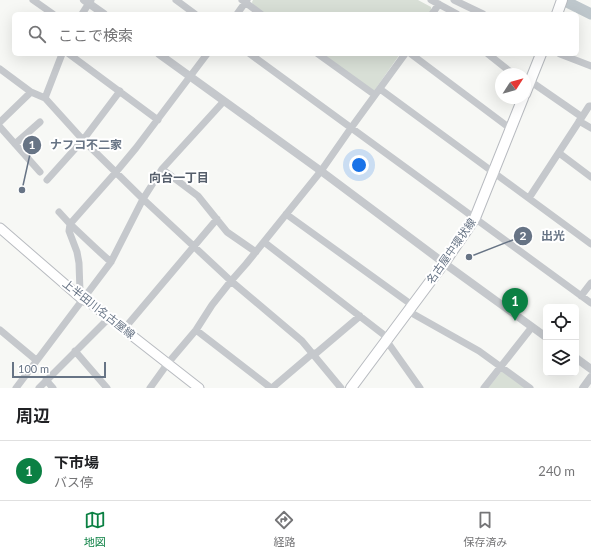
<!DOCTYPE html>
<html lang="ja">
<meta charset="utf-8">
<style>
body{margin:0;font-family:Lato,"Noto Sans JP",sans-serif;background:#f6f6f6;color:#202124}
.controls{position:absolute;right:12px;bottom:12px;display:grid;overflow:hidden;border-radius:6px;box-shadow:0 4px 16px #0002}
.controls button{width:36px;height:36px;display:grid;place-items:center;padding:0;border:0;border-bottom:1px solid #e0e0e0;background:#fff;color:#202124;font:20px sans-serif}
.compass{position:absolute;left:495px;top:68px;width:36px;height:36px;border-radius:50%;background:#fff;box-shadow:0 4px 16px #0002;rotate:54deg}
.scale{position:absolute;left:12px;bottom:10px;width:94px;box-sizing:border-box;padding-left:4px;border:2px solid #677485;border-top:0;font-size:11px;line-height:14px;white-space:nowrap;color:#677485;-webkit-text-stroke:3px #fff;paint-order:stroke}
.you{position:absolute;left:359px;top:165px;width:14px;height:14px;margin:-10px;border:3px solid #fff;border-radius:50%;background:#1a73e8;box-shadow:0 0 0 6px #1a73e833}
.badge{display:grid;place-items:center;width:26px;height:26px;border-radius:50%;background:#0b8043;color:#fff;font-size:13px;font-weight:700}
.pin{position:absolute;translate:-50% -33px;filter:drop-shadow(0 1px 2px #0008)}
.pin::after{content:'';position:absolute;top:21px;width:14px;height:12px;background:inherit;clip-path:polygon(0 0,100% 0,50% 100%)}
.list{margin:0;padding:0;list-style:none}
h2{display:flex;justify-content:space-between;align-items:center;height:52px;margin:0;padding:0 16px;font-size:17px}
h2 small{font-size:13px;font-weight:400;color:#757577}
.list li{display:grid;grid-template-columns:26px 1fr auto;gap:12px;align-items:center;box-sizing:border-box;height:60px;padding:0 16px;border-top:1px solid #e0e0e0}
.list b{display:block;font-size:15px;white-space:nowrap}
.list p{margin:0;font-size:13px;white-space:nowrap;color:#757577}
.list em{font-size:13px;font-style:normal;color:#757577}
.icon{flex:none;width:22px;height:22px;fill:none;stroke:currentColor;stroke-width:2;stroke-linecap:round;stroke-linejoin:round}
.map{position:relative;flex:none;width:591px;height:388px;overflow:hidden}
.search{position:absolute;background:#fff;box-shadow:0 4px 16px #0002;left:12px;right:12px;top:12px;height:44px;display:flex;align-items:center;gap:10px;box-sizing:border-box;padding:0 14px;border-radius:6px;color:#757577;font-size:15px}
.sheet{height:112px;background:#fff}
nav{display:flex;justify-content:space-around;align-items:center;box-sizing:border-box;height:56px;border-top:1px solid #e0e0e0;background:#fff;font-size:11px;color:#757577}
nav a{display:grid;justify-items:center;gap:2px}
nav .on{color:#0b8043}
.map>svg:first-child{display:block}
.green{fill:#d8dfd6}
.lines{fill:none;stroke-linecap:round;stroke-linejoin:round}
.river{stroke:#bec7cc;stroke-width:11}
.secondary-casing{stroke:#b8bbc0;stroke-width:11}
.primary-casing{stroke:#b8bbc0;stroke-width:12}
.minor{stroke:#c5c8cc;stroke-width:7}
.tertiary{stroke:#c5c8cc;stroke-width:8}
.secondary{stroke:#fff;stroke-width:9}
.primary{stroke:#fff;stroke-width:10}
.labels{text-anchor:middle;stroke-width:4;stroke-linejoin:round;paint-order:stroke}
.street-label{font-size:11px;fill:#677485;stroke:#fff}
.neighbourhood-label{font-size:12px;font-weight:bold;fill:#555e6b;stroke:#fff}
.leader{fill:none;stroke:#677485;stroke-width:1.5}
.callout-dot{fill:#677485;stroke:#fff;stroke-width:1.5}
.mark-label{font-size:12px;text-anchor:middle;font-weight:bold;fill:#fff}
.callout-label{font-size:12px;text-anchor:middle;font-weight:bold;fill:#677485;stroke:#fff;stroke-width:4;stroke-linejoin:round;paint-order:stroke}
</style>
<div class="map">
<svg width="591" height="388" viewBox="0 0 591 388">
<rect width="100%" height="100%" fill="#f7f8f5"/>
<!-- green -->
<path class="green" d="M253,0H418L431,7V11L429,14H263L253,6L252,2Z
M319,54H400L374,91Z
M501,372H504L526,388H488Z"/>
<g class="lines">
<!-- river -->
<path class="river" d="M563,0L591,14"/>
<!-- secondary casing -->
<g class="secondary-casing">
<path id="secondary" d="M0,228L82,299L89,302L199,388"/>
</g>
<!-- primary casing -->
<g class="primary-casing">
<path id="primary" d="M557,14L562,0
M525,94L541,54
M351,388L444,263L475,218L523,98"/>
</g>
<!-- minor -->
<path class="minor" d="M33,0L53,14
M176,0L195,14
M242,0L261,14
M431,0L457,14
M454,0L483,14
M82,14L91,0
M237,14L247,0
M432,14L439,4
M69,54L158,120
M250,54L591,303
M318,54L375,95
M411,54L511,129
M488,54L513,74
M560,54L591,66
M0,69L31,92
M530,81L582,117
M380,89L591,244
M45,98L62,54
M579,121L591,128
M0,122L31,92L45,98L83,140L143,199L231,281L302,341L341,388
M0,127L40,172
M15,144L40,122
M559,153L591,177
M162,169L198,196L227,232L256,252
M47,180L83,140L120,91
M529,198L582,117L589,106H591
M59,212L70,224L69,231L77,252L79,263L80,292L82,299
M286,214L412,305
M264,242L388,338
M111,262C97,250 84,237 70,224L116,172L136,148L207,54
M581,296L591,283
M408,311L479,351L530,388
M124,329L217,219
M0,330L36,360
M196,330L271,388
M386,340L420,388
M75,351L107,388
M314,355L360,316
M46,380L53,388
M16,388L111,262L143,199L162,169L224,101
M39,388L109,318
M150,388L168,363L196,330L212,305L231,281L246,264L321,171L351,128L405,54
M272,388L313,353
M484,388L532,327"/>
<!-- tertiary -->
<path class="tertiary" d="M84,0L104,14
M159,54L321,171L444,263L546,337
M576,358L591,369
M583,388L591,377"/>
<!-- secondary -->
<use href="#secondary" class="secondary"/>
<!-- primary -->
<use href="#primary" class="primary"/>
</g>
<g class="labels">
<!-- street labels -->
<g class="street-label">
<text transform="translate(451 251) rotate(-55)" y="4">名古屋中環状線</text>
<text transform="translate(99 309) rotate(38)" y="4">上半田川名古屋線</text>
</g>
<!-- neighbourhood labels -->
<g class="neighbourhood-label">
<text x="179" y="182">向台一丁目</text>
</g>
</g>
<!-- callouts -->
<path class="leader" d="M22 190L32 145M469 257L523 236"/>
<g class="callout-dot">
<circle cx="22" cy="190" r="4"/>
<circle cx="469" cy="257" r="4"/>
<circle cx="32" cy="145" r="10"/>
<circle cx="523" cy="236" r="10"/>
</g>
<g class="mark-label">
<text x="32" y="149">1</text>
<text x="523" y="240">2</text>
</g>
<g class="callout-label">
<text x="86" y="149">ナフコ不二家</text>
<text x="553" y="240">出光</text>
</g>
</svg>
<div class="controls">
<button><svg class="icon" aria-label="locate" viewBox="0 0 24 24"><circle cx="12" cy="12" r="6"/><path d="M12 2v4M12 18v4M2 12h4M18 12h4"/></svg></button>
<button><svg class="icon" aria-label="layers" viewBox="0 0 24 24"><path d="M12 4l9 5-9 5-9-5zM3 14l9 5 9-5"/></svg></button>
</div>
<svg class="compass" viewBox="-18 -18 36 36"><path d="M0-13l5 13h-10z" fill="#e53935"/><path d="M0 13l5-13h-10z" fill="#757577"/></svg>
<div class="scale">100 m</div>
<div class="you"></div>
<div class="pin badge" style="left:515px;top:321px">1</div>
<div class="search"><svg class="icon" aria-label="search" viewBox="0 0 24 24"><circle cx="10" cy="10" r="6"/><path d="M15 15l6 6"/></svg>ここで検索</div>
</div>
<section class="sheet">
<h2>周辺<small></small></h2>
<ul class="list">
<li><span class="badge">1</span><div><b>下市場</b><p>バス停</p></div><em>240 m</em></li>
</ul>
</section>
<nav>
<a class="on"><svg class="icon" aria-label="map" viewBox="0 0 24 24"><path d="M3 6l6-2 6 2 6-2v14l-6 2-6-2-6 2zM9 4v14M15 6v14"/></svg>地図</a>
<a><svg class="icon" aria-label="directions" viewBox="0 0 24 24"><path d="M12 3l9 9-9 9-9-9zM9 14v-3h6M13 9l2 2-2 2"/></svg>経路</a>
<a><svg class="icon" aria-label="saved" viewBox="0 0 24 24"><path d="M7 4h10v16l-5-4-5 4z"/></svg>保存済み</a>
</nav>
